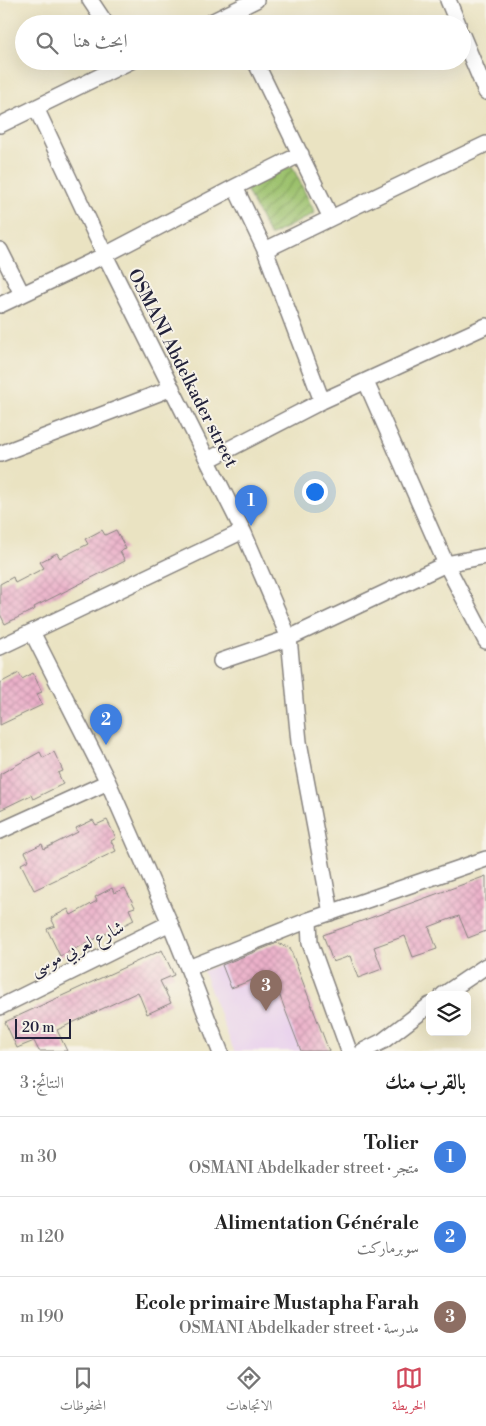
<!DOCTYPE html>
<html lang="ar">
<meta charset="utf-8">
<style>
body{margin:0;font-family:"Libre Bodoni",Amiri,serif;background:#f2f2f2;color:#222;direction:rtl}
.controls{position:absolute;right:15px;bottom:15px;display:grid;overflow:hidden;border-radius:8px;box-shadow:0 5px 20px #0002}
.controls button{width:45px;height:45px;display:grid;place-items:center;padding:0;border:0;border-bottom:1px solid #e0e0e0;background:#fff;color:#222;font:25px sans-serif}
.scale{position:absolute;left:15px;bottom:12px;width:56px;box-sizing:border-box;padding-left:5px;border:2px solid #22223b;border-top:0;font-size:14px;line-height:18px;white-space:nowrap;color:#22223b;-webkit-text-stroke:4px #f7f3e8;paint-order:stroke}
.you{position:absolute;left:314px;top:491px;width:18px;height:18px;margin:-12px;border:4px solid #fff;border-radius:50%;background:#1a73e8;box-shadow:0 0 0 8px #1a73e833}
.badge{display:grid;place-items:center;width:32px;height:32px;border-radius:50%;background:#d1495b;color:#fff;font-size:16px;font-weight:700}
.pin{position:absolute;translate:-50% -41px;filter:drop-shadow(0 1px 2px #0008)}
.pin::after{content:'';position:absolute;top:26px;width:18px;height:15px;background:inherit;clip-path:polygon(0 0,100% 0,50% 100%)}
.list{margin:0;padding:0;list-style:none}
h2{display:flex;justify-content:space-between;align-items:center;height:65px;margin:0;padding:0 20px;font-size:21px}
h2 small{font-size:16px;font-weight:400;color:#767676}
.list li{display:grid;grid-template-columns:32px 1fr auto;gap:15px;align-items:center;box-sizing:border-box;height:80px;padding:0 20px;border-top:1px solid #e0e0e0}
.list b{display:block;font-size:19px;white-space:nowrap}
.list p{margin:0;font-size:16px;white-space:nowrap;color:#767676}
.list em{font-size:16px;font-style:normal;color:#767676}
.icon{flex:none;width:28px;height:28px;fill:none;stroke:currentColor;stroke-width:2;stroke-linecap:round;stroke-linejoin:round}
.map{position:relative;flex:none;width:486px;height:1051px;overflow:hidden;direction:ltr}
.search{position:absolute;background:#fff;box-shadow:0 5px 20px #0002;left:15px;right:15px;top:15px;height:55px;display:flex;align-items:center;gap:12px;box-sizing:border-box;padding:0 18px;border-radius:28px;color:#767676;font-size:19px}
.sheet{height:305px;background:#fff}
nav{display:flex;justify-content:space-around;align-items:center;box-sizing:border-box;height:70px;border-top:1px solid #e0e0e0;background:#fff;font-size:14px;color:#767676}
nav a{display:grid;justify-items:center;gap:2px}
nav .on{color:#d1495b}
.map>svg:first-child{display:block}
.built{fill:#e9d2ed}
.garden{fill:url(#garden-furrows);stroke:#5e7254}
.building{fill:url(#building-cross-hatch)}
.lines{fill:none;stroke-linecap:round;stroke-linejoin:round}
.minor-casing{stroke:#86827e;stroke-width:18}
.minor{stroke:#fff;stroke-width:15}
.labels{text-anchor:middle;stroke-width:4;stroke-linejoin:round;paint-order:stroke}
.street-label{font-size:18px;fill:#22223b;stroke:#f7f3e8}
</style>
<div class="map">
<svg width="486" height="1051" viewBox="0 0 486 1051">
<defs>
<pattern id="garden-furrows" width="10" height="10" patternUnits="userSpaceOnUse" patternTransform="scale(1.25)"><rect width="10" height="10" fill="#9bc16c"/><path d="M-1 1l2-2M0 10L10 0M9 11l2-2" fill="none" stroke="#7e9c5a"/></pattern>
<pattern id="building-cross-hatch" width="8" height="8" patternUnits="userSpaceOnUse" patternTransform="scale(1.25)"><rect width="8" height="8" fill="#ebb0c9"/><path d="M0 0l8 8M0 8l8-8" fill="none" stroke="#c997ae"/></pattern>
</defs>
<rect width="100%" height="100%" fill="#f7f3e8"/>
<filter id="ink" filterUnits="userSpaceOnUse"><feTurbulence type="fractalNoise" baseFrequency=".02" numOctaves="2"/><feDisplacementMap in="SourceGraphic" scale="10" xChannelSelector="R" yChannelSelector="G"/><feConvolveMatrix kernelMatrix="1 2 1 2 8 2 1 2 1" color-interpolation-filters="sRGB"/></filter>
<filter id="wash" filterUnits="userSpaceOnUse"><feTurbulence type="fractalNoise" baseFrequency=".0096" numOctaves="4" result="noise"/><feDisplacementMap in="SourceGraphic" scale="20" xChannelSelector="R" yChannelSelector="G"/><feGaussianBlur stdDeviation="1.12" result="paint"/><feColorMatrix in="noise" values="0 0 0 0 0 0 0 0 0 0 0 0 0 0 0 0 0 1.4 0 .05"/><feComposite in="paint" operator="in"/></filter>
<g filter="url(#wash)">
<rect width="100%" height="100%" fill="#eae3c2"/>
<!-- built -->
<path class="built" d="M276,943L290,948L329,1051H234L203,971Z"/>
<!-- garden -->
<path class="garden" d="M292,166L315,213L270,236L246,189Z"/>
<g id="blocks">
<!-- building -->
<path class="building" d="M102,530L105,535L116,530L126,549L120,551L125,561L34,607L35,609L5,624L0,614V584L13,577L15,583L44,568L40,562L57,553L60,558L88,544L85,539Z
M19,673L22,679L33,673L42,692L37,694L42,705L0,725V683Z
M40,752L43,758L54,752L63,771L58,773L63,784L33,799L31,795L0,810V774Z
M93,820L96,825L107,820L116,838L111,841L116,851L34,890L21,864L29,860L25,852L42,844L44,849L78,832L76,828Z
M486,876V931L468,938L459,916L442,922L429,927L437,949L413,957L405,936L388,942L374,947L382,969L358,978L350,956L333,962L323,935Z
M112,888L114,893L125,888L135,907L129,909L134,920L60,956L47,929L55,926L51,918L68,909L71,915L97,901L95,897Z
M277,943L290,948L329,1051H301L271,973L231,988L222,965Z
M162,950L174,975L160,981L171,1003L147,1014L138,992L57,1030L67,1051H39L34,1041L17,1048L5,1022Z"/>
</g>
</g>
<g filter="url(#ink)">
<use href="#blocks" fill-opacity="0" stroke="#86827e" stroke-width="1"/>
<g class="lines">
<!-- minor casing -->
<g class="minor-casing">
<path id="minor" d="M90,0L106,24
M448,0L458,24
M207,24L256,0
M462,35L486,92
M255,61L331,218L486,144
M36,108L105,255L243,531L289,638L299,742L331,913
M0,125L131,61
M235,187L265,250L322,401
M0,250L22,294
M265,250L331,218
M0,305L105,255L235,187L301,154
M366,382L446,564L486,641
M0,454L172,388
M208,460L322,401L486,326
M32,632L108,782L170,923L188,968L309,920L486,859
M0,647L243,531
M221,661L289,638L446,564L486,556
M0,831L108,782
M309,920L310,943L349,1051
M188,968L220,1051
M443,995L486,966
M0,1007L170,923
M363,1051L383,1041L430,1005"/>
</g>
<!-- minor -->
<use href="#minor" class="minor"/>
</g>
</g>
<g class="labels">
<!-- street labels -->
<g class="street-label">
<text transform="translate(183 368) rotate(63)" y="6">OSMANI Abdelkader street</text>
<text transform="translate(77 948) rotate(-26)" y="6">شارع لعربي موسى</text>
</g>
</g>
</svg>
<div class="controls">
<button><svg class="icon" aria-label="layers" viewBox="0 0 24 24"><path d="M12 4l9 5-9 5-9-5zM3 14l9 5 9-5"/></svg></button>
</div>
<div class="scale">20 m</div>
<div class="you"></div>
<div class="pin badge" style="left:251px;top:526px;background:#3f7fe0">1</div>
<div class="pin badge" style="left:106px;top:745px;background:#3f7fe0">2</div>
<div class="pin badge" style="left:266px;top:1011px;background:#8d6e63">3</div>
<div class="search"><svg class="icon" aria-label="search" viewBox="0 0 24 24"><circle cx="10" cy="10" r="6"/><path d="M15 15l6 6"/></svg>ابحث هنا</div>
</div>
<section class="sheet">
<h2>بالقرب منك<small>النتائج: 3</small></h2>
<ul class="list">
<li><span class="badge" style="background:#3f7fe0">1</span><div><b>Tolier</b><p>متجر · OSMANI Abdelkader street</p></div><em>30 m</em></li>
<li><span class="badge" style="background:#3f7fe0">2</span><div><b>Alimentation Générale</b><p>سوبرماركت</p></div><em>120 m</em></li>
<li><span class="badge" style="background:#8d6e63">3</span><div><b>Ecole primaire Mustapha Farah</b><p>مدرسة · OSMANI Abdelkader street</p></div><em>190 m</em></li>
</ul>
</section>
<nav>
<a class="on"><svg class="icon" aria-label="map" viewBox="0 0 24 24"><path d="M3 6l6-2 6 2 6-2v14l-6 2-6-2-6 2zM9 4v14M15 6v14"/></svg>الخريطة</a>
<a><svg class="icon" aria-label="directions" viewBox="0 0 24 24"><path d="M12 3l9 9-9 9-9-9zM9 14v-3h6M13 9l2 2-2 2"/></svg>الاتجاهات</a>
<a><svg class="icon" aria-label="saved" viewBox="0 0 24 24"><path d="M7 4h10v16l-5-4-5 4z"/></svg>المحفوظات</a>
</nav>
